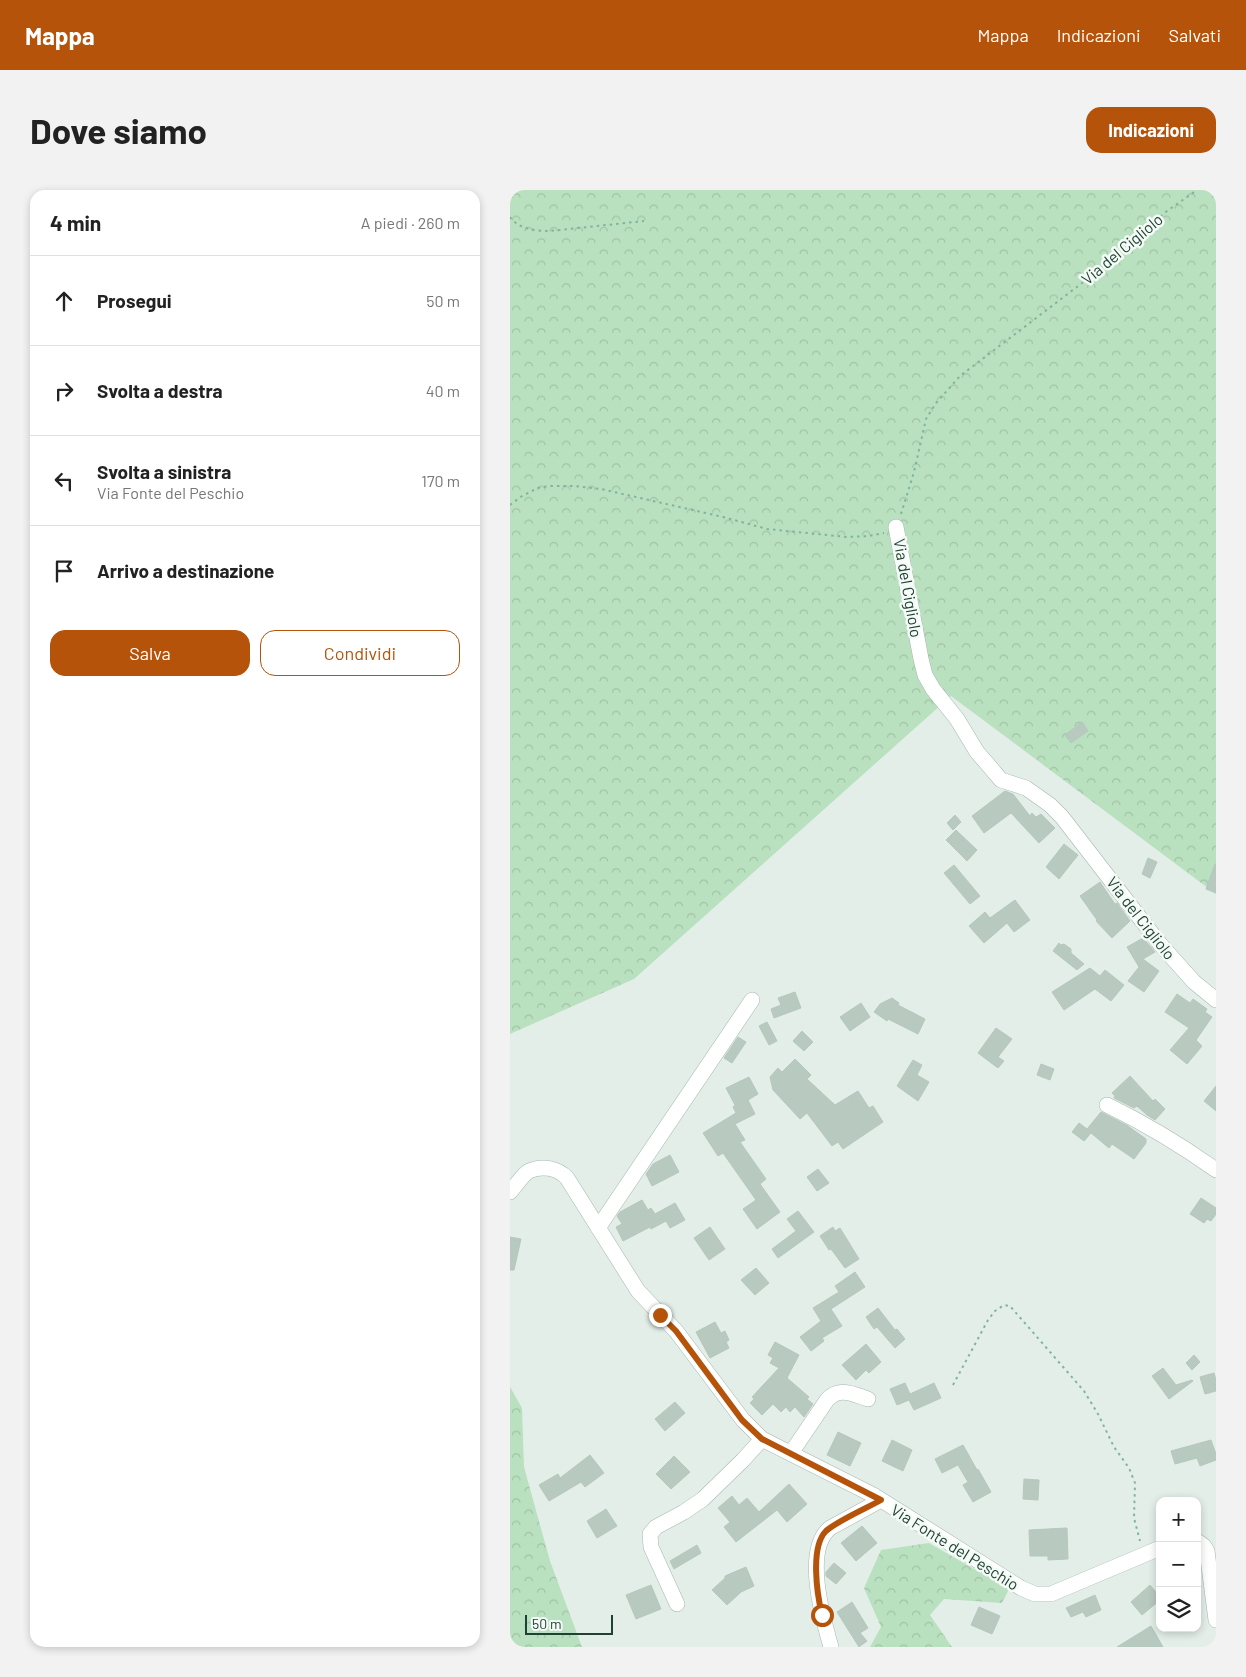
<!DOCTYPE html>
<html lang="it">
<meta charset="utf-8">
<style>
body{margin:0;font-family:Barlow,sans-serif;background:#f2f2f2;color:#222}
.controls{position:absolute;right:15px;bottom:15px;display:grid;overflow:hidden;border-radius:10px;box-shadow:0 2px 8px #0003}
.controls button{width:45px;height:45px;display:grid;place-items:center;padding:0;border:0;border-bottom:1px solid #e0e0e0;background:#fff;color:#222;font:25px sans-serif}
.scale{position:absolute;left:15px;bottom:12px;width:88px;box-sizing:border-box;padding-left:5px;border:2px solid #214134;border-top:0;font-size:14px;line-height:18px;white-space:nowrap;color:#214134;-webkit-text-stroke:4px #f4faf6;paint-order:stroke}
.stop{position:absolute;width:15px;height:15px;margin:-11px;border:4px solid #b45309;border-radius:50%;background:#fff}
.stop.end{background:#b45309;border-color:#fff;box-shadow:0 1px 5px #0008}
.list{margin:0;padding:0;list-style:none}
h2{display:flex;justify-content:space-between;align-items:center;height:65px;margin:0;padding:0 20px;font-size:21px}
h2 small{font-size:16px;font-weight:400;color:#767676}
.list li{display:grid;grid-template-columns:32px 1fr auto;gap:15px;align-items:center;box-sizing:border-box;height:90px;padding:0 20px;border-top:1px solid #e0e0e0}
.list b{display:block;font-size:19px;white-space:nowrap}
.list p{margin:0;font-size:16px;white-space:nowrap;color:#767676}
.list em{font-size:16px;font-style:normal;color:#767676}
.actions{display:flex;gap:10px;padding:15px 20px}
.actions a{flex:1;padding:11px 0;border:1px solid #b45309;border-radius:15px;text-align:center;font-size:18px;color:#b45309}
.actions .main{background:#b45309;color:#fff}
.icon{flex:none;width:28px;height:28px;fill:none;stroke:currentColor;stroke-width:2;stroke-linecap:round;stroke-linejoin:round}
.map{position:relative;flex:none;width:706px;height:1457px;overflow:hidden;border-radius:15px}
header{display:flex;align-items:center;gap:30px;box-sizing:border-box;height:70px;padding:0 25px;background:#b45309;color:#fff}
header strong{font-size:24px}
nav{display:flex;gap:28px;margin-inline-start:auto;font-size:18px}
.intro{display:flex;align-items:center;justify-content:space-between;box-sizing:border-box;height:120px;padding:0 30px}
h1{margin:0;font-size:35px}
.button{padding:12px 22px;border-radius:15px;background:#b45309;color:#fff;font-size:18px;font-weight:700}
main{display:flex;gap:30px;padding:0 30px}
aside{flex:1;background:#fff;border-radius:15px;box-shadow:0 2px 8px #0003}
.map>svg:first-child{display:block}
.forest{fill:url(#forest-crowns)}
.building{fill:#b8c9c0;stroke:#b5c8bd}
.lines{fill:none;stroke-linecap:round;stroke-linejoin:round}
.minor-casing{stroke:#a5b7ae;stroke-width:16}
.path{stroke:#80b59d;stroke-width:2;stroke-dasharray:2.5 4;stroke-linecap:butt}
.minor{stroke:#fff;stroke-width:15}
.route{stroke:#b45309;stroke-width:6}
.labels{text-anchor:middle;stroke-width:5;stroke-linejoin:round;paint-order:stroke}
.street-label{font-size:16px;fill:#214134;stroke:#f4faf6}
</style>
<header>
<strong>Mappa</strong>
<nav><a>Mappa</a><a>Indicazioni</a><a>Salvati</a></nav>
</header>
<div class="intro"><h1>Dove siamo</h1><a class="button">Indicazioni</a></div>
<main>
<aside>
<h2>4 min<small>A piedi · 260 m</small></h2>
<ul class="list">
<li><svg class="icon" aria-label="ahead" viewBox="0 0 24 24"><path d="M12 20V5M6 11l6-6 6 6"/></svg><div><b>Prosegui</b></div><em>50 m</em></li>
<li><svg class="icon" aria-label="right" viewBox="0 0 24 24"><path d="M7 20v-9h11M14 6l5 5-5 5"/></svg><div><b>Svolta a destra</b></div><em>40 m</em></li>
<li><svg class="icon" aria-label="left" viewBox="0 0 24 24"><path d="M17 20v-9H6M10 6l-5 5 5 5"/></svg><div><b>Svolta a sinistra</b><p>Via Fonte del Peschio</p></div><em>170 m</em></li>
<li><svg class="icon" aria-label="arrive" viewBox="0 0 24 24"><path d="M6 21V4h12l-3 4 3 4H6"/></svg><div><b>Arrivo a destinazione</b></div></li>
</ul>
<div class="actions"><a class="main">Salva</a><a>Condividi</a></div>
</aside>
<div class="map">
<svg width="706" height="1457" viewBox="0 0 706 1457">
<defs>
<pattern id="forest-crowns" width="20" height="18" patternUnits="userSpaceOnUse" patternTransform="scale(1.25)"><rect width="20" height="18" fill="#bae1bf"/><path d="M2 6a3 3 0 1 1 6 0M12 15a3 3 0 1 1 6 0" fill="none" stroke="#a0c2a5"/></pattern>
</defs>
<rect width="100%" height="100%" fill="#e3eee8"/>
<!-- forest -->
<path class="forest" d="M0,0H706V704L441,506L124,789L0,844Z
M0,1197L12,1218L14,1277L40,1371L72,1457H0Z
M419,1353L499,1399L492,1413L434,1409L420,1425L442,1457H360L371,1437L354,1398L371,1360Z"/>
<!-- building -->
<path class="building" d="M572,532L578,541L561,553L555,545Z
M495,601L503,604L520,626L522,623L526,627L531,624L545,638L529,653L501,623L474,643L462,626Z
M445,625L451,632L443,640L437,633Z
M446,640L467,660L457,671L436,650Z
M554,654L568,665L549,689L536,677Z
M638,668L647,672L640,688L632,684Z
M705,674H706V703L696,699Z
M444,675L470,706L460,714L434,683Z
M590,692L605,714L607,713L620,731L602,748L586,731L587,730L570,706Z
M505,710L520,730L504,742L497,733L474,753L459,736L475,722L480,728Z
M633,748L645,762L633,769L649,781L634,802L618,791L629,777L617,757Z
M549,753L551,755L554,754L561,759V763L574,774L567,780L543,761Z
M580,778L590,786L595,780L614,795L601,811L585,799L554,820L542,802Z
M285,802L291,818L264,828L261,819L271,815L268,808Z
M667,804L680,813L683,809L697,819L695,822L702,827L686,850L692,856L677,874L660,860L679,838L655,822Z
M382,808L389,813L388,815L415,829L408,844L378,829L377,831L364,822L370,814Z
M351,813L360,827L340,841L330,827Z
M257,832L267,851L259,855L249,836Z
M486,838L502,849L488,867L494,871L488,878L468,863Z
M292,841L303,852L294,861L283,851Z
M228,847L236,852L222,873L214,868Z
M285,869L301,885L297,889L325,915L348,901L359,918L363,916L373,932L333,959L328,952L322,956L297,923L290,929L263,900L260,887L268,878L272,882Z
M403,870L412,875L407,885L419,892L408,911L387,896Z
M531,874L544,879L540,890L527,885Z
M620,886L643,911L645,909L655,919L645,930L637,925L627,916L624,918L604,908L605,906L602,903Z
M239,887L248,904L238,910L245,924L225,934L235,950L230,952L256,989L250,994L270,1022L247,1039L233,1019L246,1010L213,963L208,966L193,943L226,923L223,917L225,915L216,898Z
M706,896V921L694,911Z
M591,922L618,936L636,949V953L624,969L602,954L599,958L581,943L574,951L562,942L569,933L577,939Z
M160,965L169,982L142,996L136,984L143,974Z
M308,979L319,993L307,1001L297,987Z
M691,1008L706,1018V1024L701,1031L697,1029L694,1033L680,1024Z
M132,1010L138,1020L141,1018L145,1024L165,1013L175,1030L160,1038L156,1031L141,1039L140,1037L113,1051L106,1037L112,1034L107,1026L110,1022Z
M288,1021L304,1042L268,1068L262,1059L286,1041L277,1029Z
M200,1037L215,1059L199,1070L184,1048Z
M323,1037L325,1041L330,1038L349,1069L335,1078L321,1059L319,1060L310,1046Z
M0,1047L11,1049L4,1080H0Z
M246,1078L259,1093L245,1105L231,1090Z
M345,1082L355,1097L321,1119L332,1136L312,1148L314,1151L301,1161L290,1147L311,1131L303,1118L329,1102L325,1096Z
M368,1118L385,1140L387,1139L395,1149L385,1158L367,1137L364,1139L356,1127Z
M205,1132L211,1143L215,1141L219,1150L216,1152L219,1158L200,1168L186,1142Z
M265,1152L289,1165L277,1188L299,1207L297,1209L303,1214L294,1227L285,1217L280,1222L276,1217L271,1222L263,1214L252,1225L240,1213L244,1209L242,1207L269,1178L260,1173L263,1168L258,1165Z
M356,1154L371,1172L359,1183L356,1180L346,1190L332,1175Z
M684,1165L690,1172L682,1180L676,1173Z
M653,1178L666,1195L682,1190L683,1191L659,1209L642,1186Z
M704,1183L706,1190V1201L695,1204L690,1187Z
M395,1193L400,1204L424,1193L431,1208L404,1220L399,1210L387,1215L380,1199Z
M165,1212L175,1223L155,1241L145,1229Z
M328,1242L351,1253L340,1276L317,1265Z
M382,1250L402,1260L393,1281L372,1271Z
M701,1250L706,1264V1270L690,1276L687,1268L665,1274L661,1261Z
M453,1255L467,1280L468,1279L481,1302L463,1312L453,1295L458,1292L448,1275L432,1283L425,1269Z
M80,1265L94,1283L75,1297L71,1292L39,1311L29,1295L48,1284L50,1288Z
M164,1266L180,1282L161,1299L146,1284Z
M514,1289L529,1290L528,1310L513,1309Z
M279,1294L297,1314L277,1332L267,1320L226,1352L214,1337L220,1332L208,1318L222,1306L229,1315L237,1308L249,1322Z
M96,1319L107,1336L87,1348L77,1331Z
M352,1336L367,1353L346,1371L331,1353Z
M557,1338L558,1369L538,1370V1366H520L519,1340Z
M187,1355L191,1363L164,1379L160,1371Z
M324,1373L336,1383L326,1394L316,1386V1382Z
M236,1377L244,1396L231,1402L217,1415L202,1400L215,1388V1386Z
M141,1395L151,1419L126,1429L116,1405Z
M640,1395L650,1407V1410L632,1425L621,1412Z
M585,1405L591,1420L576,1427L573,1422L561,1427L556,1418Z
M342,1412L358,1438L350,1443L357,1451L349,1457L327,1422Z
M469,1417L490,1426L482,1444L461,1435Z
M641,1436L653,1457H607Z"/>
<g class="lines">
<!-- minor casing -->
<g class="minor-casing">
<path id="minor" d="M386,337L411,469L415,485L423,499L447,529L467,562L480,577L491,590L516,598L540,615L552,627L650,754L684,792L706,810
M597,915C636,934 671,955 706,980
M0,1002C6,996 12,985 19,981C32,975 48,978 57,988L128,1101L166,1141L233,1230L252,1249L365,1306L511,1398L525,1404H541L650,1358
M88,1038L242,810
M281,1263L317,1210C329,1196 343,1204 358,1209
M687,1351L694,1356L697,1361L706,1430
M167,1414L141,1357L140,1344L146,1337L174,1322L193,1309L233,1270L252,1249
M321,1457C313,1429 293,1360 320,1338L371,1310"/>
</g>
<!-- path -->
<path class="path" d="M0,27C8,39 26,41 40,41L134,31
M0,315L12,306L28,298L39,296H64L91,299L213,327L257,339L337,347L359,346L374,343
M391,324L404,282L416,229L426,213L450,186L580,87L657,21L687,0
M443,1195L478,1130L485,1121L494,1115L500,1116L574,1201L588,1224L604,1257L619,1278L625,1293L624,1328L630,1351"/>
<!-- minor -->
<use href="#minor" class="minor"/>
</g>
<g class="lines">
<!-- route -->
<path class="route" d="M150,1125L166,1141L232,1230L252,1249L371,1310C357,1318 327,1331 316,1341C300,1357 307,1404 312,1425"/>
</g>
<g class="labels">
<!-- street labels -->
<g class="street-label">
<text transform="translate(612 59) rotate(-40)" y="6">Via del Cigliolo</text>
<text transform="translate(398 398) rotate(80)" y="6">Via del Cigliolo</text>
<text transform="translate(631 728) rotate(52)" y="6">Via del Cigliolo</text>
<text transform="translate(445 1357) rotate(32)" y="6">Via Fonte del Peschio</text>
</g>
</g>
</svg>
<div class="controls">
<button>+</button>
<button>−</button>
<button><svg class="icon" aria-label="layers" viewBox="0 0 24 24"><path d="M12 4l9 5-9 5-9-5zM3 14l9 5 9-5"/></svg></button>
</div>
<div class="scale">50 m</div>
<div class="stop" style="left:312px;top:1425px"></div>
<div class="stop end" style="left:150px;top:1125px"></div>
</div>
</main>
